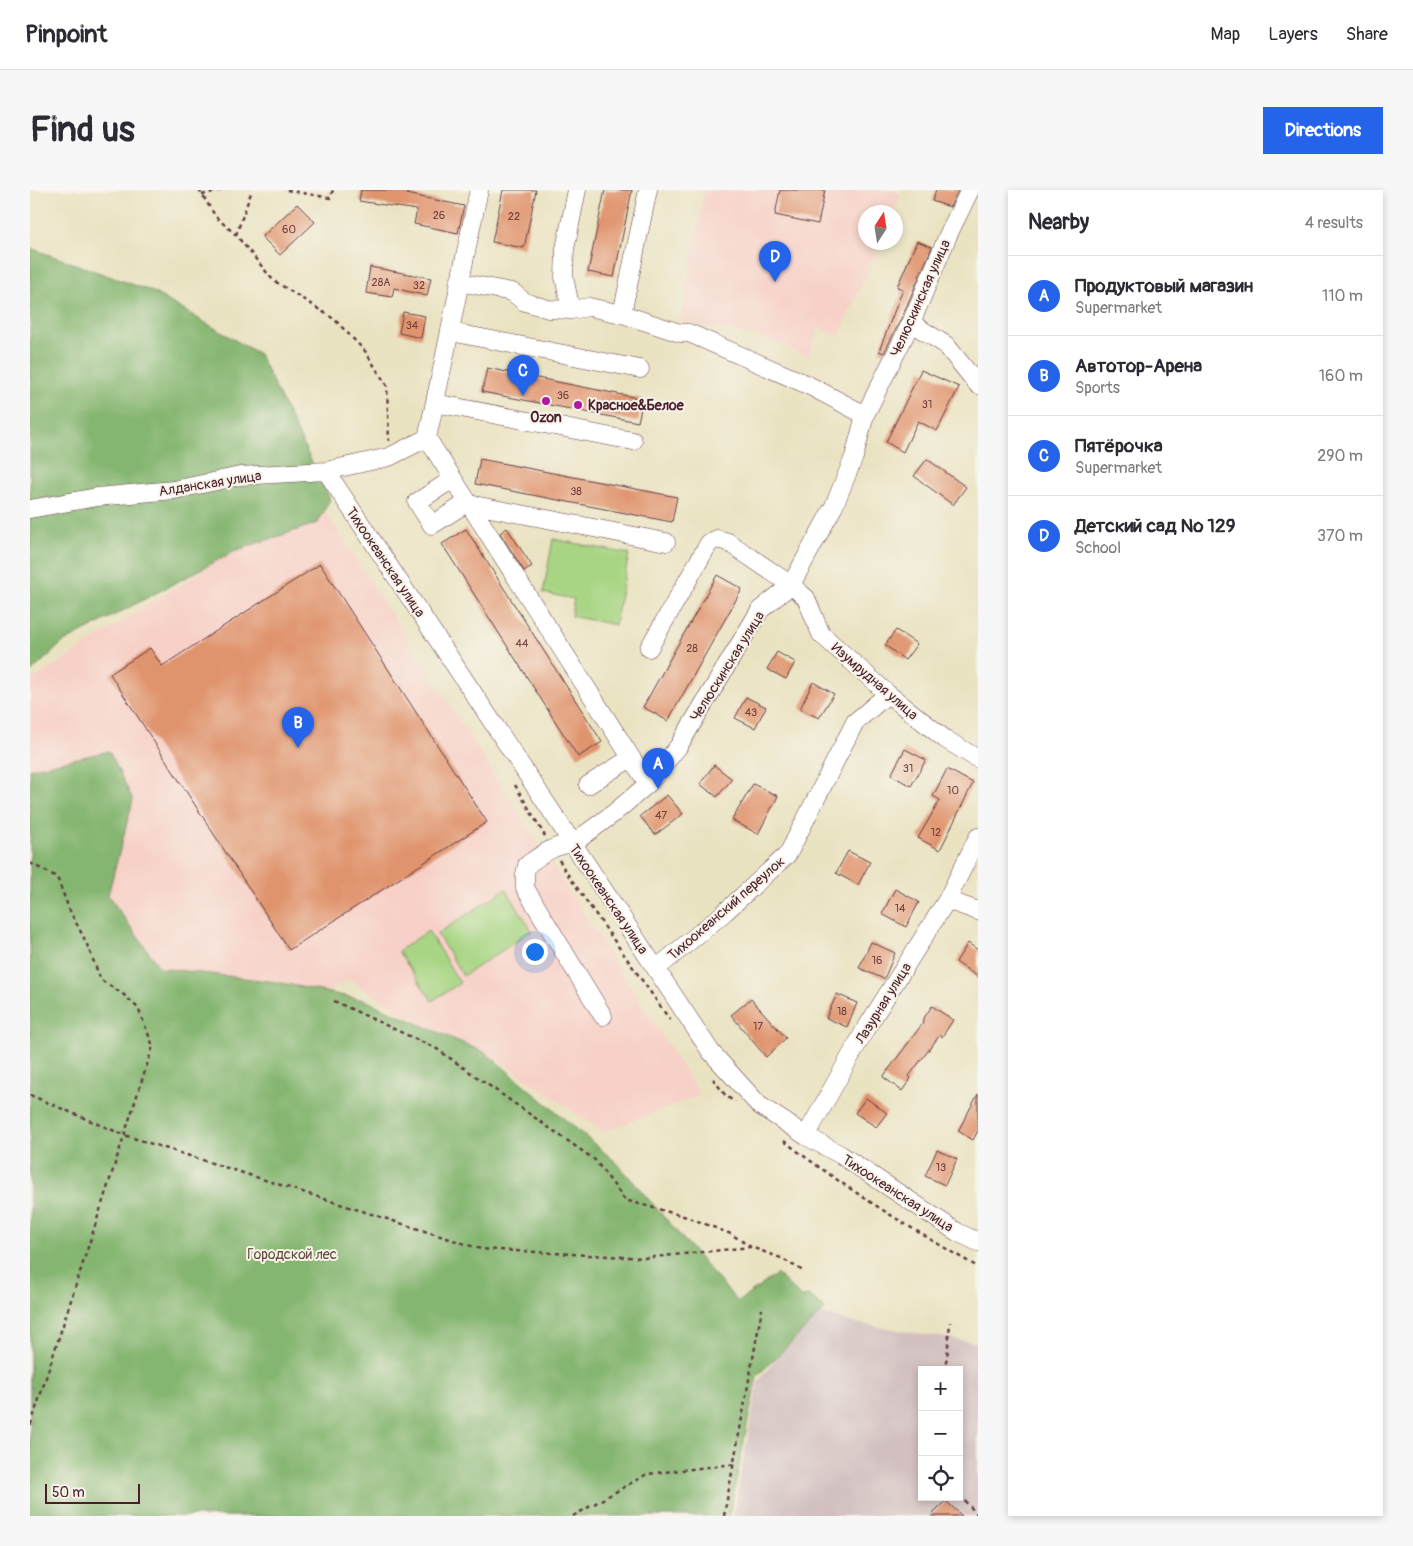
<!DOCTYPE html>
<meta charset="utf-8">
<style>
body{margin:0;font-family:Pangolin,sans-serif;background:#f7f7f7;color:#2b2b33}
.controls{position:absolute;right:15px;bottom:15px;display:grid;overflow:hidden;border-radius:0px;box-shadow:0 2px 8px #0003}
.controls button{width:45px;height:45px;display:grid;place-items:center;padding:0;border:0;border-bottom:1px solid #e1e1e2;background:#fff;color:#2b2b33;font:25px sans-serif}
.compass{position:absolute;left:828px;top:15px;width:45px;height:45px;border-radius:50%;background:#fff;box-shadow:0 2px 8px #0003;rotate:12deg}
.scale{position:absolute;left:15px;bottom:12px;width:95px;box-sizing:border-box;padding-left:5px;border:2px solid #4a1f2b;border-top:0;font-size:14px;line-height:18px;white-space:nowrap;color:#4a1f2b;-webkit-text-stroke:4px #f7f3e8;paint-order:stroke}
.you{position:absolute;left:504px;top:761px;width:18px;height:18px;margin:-12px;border:4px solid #fff;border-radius:50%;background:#1a73e8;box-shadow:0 0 0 8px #1a73e833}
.badge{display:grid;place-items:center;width:32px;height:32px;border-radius:50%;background:#2563eb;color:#fff;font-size:16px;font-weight:700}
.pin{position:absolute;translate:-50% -41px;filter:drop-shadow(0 1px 2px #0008)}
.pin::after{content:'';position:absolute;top:26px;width:18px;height:15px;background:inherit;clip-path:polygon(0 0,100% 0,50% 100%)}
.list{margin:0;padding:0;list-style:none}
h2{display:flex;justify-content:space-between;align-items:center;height:65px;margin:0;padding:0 20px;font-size:21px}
h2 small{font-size:16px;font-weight:400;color:#7c7c81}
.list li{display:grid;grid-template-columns:32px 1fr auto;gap:15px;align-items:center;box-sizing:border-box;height:80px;padding:0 20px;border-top:1px solid #e1e1e2}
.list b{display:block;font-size:19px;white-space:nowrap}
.list p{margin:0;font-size:16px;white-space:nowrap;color:#7c7c81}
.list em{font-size:16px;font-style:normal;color:#7c7c81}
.icon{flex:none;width:28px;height:28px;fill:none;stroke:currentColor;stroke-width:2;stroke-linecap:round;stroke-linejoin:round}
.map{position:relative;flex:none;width:948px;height:1326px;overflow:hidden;border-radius:0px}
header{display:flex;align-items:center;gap:30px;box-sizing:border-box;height:70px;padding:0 25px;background:#fff;border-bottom:1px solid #e1e1e2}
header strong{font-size:24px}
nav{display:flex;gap:28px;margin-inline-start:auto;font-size:18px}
.intro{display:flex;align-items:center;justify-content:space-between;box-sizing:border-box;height:120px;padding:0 30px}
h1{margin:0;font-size:35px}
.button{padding:12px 22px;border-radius:0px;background:#2563eb;color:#fff;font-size:18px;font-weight:700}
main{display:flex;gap:30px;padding:0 30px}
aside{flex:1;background:#fff;border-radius:0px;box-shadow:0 2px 8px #0003}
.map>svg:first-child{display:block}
.built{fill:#f7d1c8}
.industrial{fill:#d2bfc0;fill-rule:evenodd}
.green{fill:#a7d583;stroke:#787a57}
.forest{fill:#85b671;stroke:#686a4e}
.building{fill:#e0946e}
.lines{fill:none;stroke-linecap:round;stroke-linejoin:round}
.minor-casing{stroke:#623c42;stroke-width:19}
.path{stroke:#623c42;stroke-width:2.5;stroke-dasharray:4 4;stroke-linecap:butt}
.minor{stroke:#fff;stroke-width:18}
.poi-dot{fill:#b5179e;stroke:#f7f3e8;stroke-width:2}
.labels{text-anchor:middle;stroke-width:4;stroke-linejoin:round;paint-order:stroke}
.number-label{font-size:11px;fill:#703c3c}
.street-label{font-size:14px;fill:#4a1f2b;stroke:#f7f3e8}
.poi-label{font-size:14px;font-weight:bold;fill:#4a1f2b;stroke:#f7f3e8;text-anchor:start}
.park-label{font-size:14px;fill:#614c41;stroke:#f7f3e8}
</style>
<header>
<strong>Pinpoint</strong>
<nav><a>Map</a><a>Layers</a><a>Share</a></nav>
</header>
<div class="intro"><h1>Find us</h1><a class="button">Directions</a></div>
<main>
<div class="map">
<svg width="948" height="1326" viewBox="0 0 948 1326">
<rect width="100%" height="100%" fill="#f7f3e8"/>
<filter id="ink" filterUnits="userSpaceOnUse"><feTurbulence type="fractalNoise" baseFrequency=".02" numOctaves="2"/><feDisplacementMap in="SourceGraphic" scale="10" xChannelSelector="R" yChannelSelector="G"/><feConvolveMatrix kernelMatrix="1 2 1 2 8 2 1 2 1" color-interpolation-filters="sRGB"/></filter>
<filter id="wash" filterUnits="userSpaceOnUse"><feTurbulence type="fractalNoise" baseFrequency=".0096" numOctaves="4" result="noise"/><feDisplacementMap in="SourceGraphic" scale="20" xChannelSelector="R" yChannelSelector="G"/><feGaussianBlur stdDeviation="1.12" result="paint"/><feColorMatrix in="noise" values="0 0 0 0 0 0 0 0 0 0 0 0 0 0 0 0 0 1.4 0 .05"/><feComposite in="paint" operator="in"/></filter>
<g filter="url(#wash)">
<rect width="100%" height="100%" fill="#eae3c2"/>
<!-- built -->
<path class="built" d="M675,0H860L871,5L863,22H836V52L850,53L809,146L789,138L778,167L738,149L650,131Z
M286,307L670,905L574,942L466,868L451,871L319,789L166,878L0,621V491Z"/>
<!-- industrial -->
<path class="industrial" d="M785,1121L824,1133L948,1153V1326H703L728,1191ZM892,1180H929V1307H892Z"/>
<!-- green -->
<path class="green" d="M523,349L599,364L585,435L541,426L544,409L513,403Z
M476,699L502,741L433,786L407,744Z
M398,741L430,793L402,811L368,761Z"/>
<!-- forest -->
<path class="forest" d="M0,58L121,101L229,164L300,309L288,333L207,360L32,453L0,483Z
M79,561L103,610L78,705L130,778L247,792L334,810L456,863L587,973L708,1112L747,1084L771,1107L780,1106L795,1119L727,1186L699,1326H0V579Z"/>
<g id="blocks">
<!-- building -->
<path class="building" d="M331,0H377V4L434,16L428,43L384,34L387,20L329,11Z
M473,0H506L494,58L462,52Z
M575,0H602L584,87L558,82Z
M750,0H795L788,34L745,25Z
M906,0H928L920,17L902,11Z
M267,14L285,32L250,65L232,47Z
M887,51L902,57L871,129L854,163L849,161L873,99L867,97Z
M340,77L401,88L397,106L364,98L362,107L336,103Z
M373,122L395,126L391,148L369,143Z
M457,178L613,209L608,232L452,202Z
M891,180L929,197L907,241L888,231L873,262L856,252Z
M450,269L647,307L642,332L445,294Z
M897,269L936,297L923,315L884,286Z
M477,338L502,376L494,381L470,343Z
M436,339L572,552L548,567L412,354Z
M290,374L457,632L259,760L80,484L120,458L132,476Z
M687,385L712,399L638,531L613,517Z
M866,440L887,454L875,470L855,455Z
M747,462L765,472L756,489L737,479Z
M783,492L804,504L789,528L770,519Z
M716,507L736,517L725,538L705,528Z
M875,559L896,570L881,596L861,585Z
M684,575L702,589L687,607L670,594Z
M917,579L943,593L910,660L888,648L910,610L903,606Z
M723,594L748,606L728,644L702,630Z
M637,605L653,624L625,645L610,626Z
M818,661L840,672L828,695L806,683Z
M865,699L889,712L876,737L852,724Z
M841,752L865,763L854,789L829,778Z
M938,753L948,760V787L926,772Z
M807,804L827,813L817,837L796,828Z
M721,809L756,848L736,867L701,825Z
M902,816L923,830L912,847L910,845L879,886L881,888L872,901L853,887L893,833L892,831Z
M948,904V941L943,950L928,941Z
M836,908L857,923L846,937L825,923Z
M907,960L927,969L915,995L895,986Z
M916,1311L932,1326H901Z"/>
</g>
</g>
<g filter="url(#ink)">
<use href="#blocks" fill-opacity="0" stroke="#623c42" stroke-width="1"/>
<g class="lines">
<!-- minor casing -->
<g class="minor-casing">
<path id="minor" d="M449,0C431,83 416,165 397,248L618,594
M429,92L482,102L495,112L518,119L541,120L559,117L592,124L618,0
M541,120L534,87L535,59L547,0
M592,124L650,143H659L778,195L835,225
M881,133L916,155L948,195
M421,142L610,179
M405,213L603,251
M296,281L681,862L729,915L776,946L811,965L927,1042L948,1052
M423,289L387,312L402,335L438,312
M439,314L636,352
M0,319L67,307L144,300L210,286L296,281L359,267L397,248
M619,458L679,353L687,349L698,352L761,395L776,408L791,444L858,504L915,549L948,569
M558,595L601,568
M542,654L584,623L618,594L648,557L730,420L761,395L804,316L824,267L835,225L881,133L919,43L940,0
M542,654C525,654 511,665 497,675L495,684V698L573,826
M917,710L948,647
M626,779L695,722L758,664L825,532L858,504
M776,946L835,840L917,710L948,721"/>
</g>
<!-- path -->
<path class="path" d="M169,0L186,27L206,45L243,90L304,129L335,161L357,196L359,251
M257,0L300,8L303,0
M172,5L191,0
M206,45L222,0
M485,595L515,646
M529,670L536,682L640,830
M0,673L27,687L39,719L56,752L71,790L94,805L108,818L123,856L0,1237
M304,811L407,859L565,970L595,1010L657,1027L701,1044L721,1057L751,1068L773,1081
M683,889L696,906L705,912
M0,905L94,945L451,1059L614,1068L721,1057
M754,951C815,998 881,1039 948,1077
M913,1180L917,1168L920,1132
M929,1305L948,1325
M543,1326L617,1284L705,1274
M694,1326L732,1119"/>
<!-- minor -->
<use href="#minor" class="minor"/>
</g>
</g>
<!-- markers -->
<g class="poi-dot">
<circle cx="516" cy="211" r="5"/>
<circle cx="548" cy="215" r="5"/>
</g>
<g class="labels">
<!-- number labels -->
<g class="number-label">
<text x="409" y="29">26</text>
<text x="484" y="30">22</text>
<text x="259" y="43">60</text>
<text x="351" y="96">28А</text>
<text x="389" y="99">32</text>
<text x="382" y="139">34</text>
<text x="533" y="209">36</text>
<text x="897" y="218">31</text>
<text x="546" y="305">38</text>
<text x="492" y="457">44</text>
<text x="662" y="462">28</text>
<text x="721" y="526">43</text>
<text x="878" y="582">31</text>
<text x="923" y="604">10</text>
<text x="631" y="629">47</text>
<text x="906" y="646">12</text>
<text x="870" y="722">14</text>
<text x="847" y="774">16</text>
<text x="812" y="825">18</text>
<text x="728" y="840">17</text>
<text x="911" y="981">13</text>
</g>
<!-- street labels -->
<g class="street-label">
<text transform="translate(890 108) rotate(-66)" y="5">Челюскинская улица</text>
<text transform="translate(180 293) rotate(-9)" y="5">Алданская улица</text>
<text transform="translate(356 372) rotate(56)" y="5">Тихоокеанская улица</text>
<text transform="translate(697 476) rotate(-58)" y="5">Челюскинская улица</text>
<text transform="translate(845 491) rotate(41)" y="5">Изумрудная улица</text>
<text transform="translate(579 709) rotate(56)" y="5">Тихоокеанская улица</text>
<text transform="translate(696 718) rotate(-41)" y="5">Тихоокеанский переулок</text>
<text transform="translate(853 813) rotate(-58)" y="5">Лазурная улица</text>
<text transform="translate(868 1003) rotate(33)" y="5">Тихоокеанская улица</text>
</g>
<!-- poi labels -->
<g class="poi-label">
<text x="558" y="220">Красное&amp;Белое</text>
<text x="516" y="232" text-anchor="middle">Ozon</text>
</g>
<!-- park labels -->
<g class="park-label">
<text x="262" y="1069">Городской лес</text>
</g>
</g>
</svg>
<div class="controls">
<button>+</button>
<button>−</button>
<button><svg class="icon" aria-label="locate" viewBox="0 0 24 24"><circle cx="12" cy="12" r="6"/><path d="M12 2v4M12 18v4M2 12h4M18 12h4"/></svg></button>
</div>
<svg class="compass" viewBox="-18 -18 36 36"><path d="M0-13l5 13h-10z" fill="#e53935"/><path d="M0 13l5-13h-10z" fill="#7c7c81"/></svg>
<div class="scale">50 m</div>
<div class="you"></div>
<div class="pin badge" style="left:628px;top:599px">A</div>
<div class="pin badge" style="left:268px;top:558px">B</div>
<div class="pin badge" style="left:493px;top:206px">C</div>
<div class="pin badge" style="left:745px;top:92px">D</div>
</div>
<aside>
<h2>Nearby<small>4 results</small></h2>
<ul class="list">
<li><span class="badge">A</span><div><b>Продуктовый магазин</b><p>Supermarket</p></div><em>110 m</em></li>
<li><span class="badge">B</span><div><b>Автотор-Арена</b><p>Sports</p></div><em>160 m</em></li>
<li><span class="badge">C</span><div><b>Пятёрочка</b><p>Supermarket</p></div><em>290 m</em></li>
<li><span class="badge">D</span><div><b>Детский сад № 129</b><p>School</p></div><em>370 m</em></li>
</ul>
</aside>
</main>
